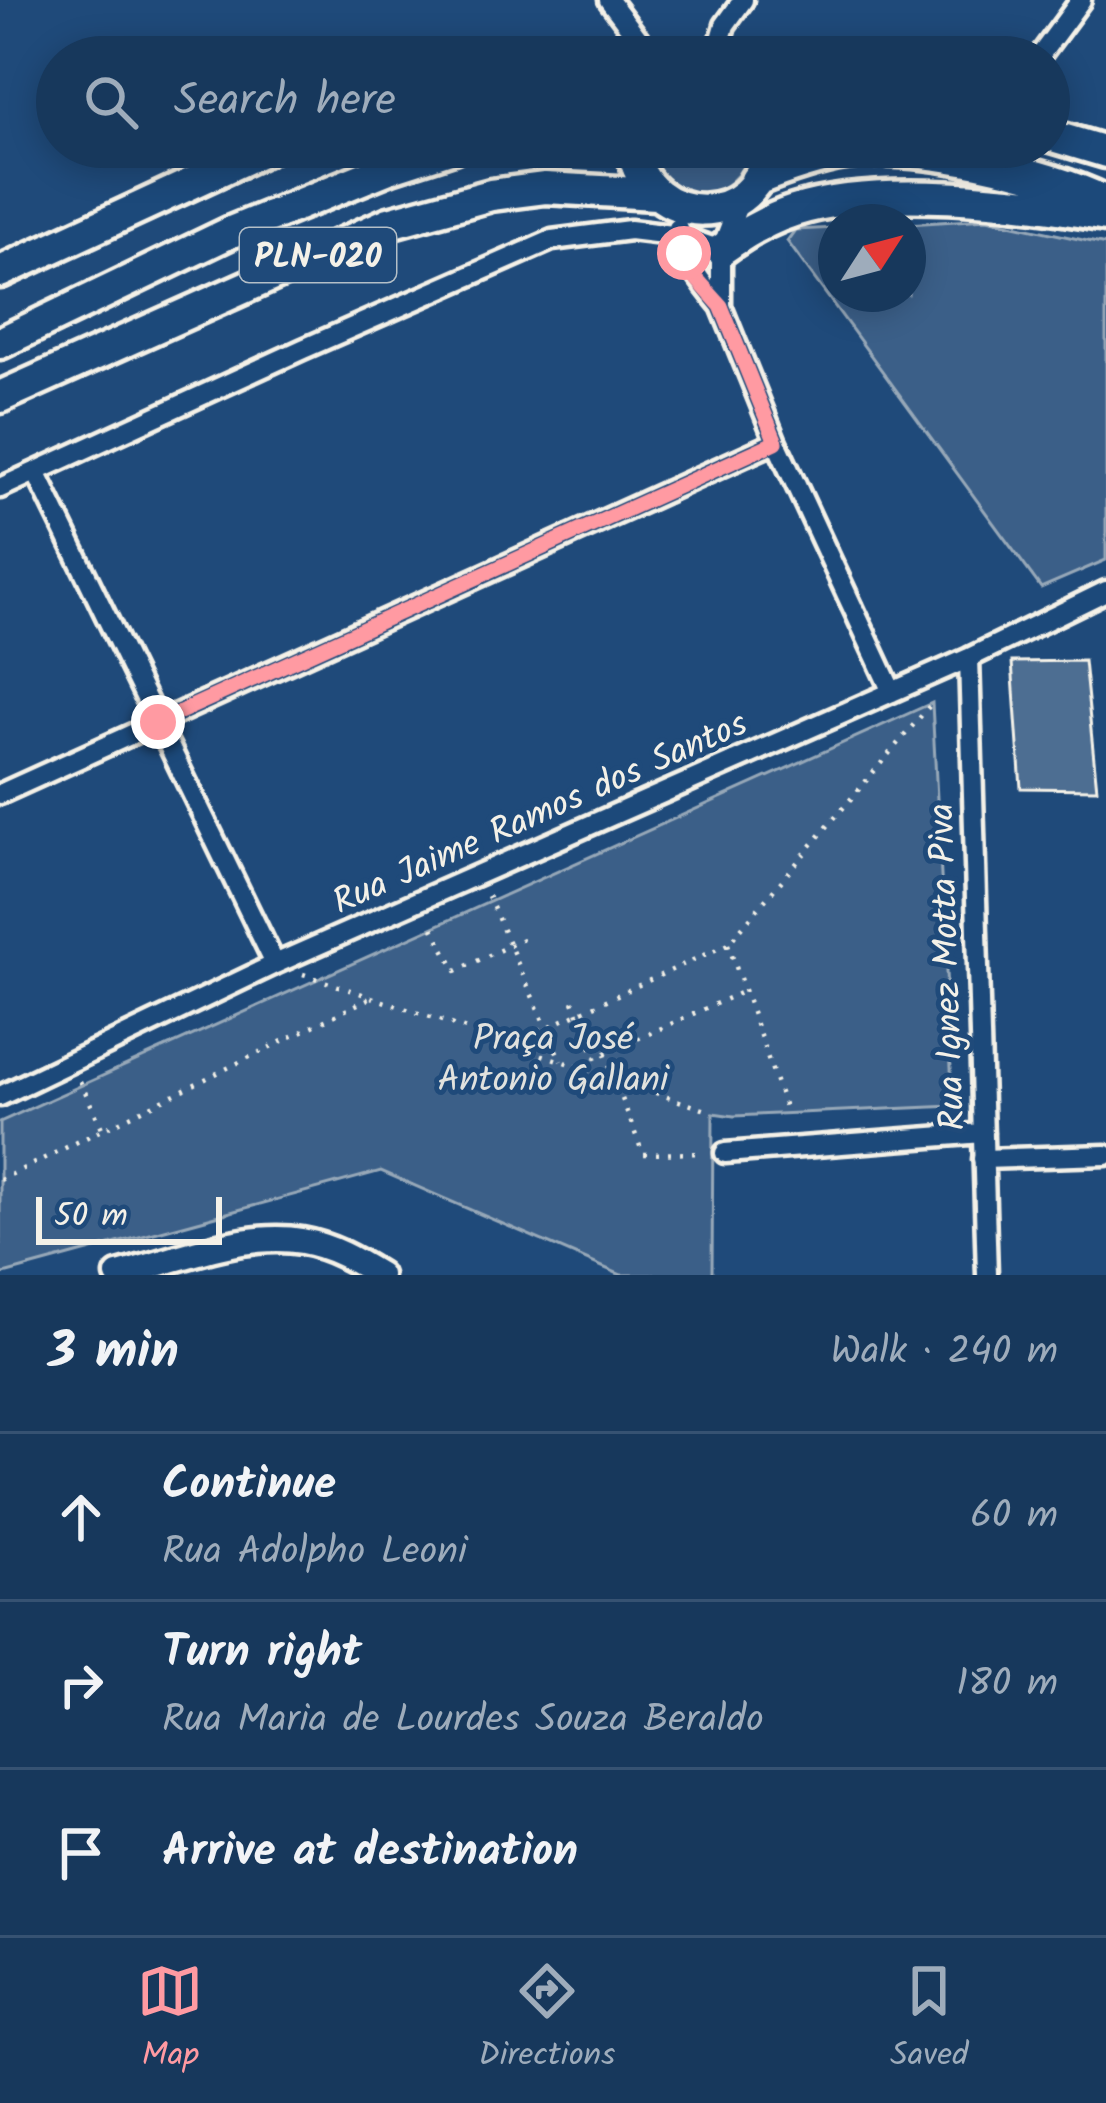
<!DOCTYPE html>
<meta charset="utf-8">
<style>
body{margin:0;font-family:Kalam,sans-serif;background:#244365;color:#f1f3f6}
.compass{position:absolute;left:818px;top:204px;width:108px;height:108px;border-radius:50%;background:#17385c;box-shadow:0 6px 30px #0003;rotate:54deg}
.scale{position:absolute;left:36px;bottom:30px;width:186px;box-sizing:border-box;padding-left:12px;border:6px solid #f4f1e8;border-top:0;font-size:33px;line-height:42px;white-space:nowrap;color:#f4f1e8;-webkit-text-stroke:9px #1f4a7a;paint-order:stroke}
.stop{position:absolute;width:36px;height:36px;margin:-27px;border:9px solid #ff9aa2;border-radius:50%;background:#fff}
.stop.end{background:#ff9aa2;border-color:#fff;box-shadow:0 3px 12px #0008}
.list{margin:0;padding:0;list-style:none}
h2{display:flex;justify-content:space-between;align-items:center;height:156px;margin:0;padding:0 48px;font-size:51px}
h2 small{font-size:39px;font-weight:400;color:#9eacbb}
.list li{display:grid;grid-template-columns:78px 1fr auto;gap:36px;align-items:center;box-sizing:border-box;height:168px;padding:0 48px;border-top:3px solid #365272}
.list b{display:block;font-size:45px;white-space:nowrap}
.list p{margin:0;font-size:39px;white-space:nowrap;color:#9eacbb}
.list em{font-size:39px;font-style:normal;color:#9eacbb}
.icon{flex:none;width:66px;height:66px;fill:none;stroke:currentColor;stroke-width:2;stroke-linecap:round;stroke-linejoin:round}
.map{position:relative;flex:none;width:1106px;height:1275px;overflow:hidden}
.search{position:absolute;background:#17385c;box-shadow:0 6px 30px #0003;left:36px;right:36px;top:36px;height:132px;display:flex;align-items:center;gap:30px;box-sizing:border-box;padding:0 42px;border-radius:66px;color:#9eacbb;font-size:45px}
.sheet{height:660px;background:#17385c}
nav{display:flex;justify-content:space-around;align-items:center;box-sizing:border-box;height:168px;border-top:3px solid #365272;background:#17385c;font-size:33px;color:#9eacbb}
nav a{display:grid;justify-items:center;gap:6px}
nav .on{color:#ff9aa2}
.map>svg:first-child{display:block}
.green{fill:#3a5f88;stroke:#97a8b8;stroke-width:3}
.building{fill:#4d6e92;stroke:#f4f1e8;stroke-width:3}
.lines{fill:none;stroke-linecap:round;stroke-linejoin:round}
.minor-casing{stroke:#f4f1e8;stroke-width:27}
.tertiary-casing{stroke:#f4f1e8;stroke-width:33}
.primary-casing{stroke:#f4f1e8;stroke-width:39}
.path{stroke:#f4f1e8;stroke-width:4.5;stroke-dasharray:3 9;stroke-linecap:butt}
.minor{stroke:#1f4a7a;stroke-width:18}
.tertiary{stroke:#1f4a7a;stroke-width:24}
.primary{stroke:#1f4a7a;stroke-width:30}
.route{stroke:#ff9aa2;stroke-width:15}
.labels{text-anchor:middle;stroke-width:10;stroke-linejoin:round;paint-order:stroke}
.shield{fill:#1f4a7a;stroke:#b4bfc7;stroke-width:3}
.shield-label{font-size:33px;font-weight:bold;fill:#f4f1e8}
.street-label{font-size:36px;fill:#f4f1e8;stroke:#1f4a7a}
.park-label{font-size:36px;fill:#e1e2de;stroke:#1f4a7a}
</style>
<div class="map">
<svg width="1106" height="1275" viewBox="0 0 1106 1275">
<rect width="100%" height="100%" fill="#1f4a7a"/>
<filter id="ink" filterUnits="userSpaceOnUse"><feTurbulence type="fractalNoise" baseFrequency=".00833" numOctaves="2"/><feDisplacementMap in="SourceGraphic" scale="24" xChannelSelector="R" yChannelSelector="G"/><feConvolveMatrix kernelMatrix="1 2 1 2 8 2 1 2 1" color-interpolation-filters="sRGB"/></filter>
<g filter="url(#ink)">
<!-- green -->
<path class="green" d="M649,147H750C736,210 664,208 649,147Z
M987,219L1106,245V560L1041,588L787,241L795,230L836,228V294H908V224Z
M932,703L953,1106L734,1116L713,1113L712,1275H621L381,1171L0,1275V1122Z"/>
<!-- building -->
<path class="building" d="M1084,661L1097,789L1021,788L1012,662Z"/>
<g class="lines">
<!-- minor casing -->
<g class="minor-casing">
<path id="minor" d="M609,0L652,57
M716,57L725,25L743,0
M1039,57L1081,0
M741,197L721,250V306L776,442L892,692
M678,228C685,261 700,281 721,306
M36,472L275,964
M0,488L303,349L552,240L630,230L680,236L721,250
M969,658L987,1275
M0,794L776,442
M0,1096L275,964L969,658L1106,591
M725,1153L983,1133
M983,1159L1106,1155"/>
</g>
<!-- tertiary casing -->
<g class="tertiary-casing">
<path id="tertiary" d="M118,1275C175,1261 243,1231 302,1241C331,1246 355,1260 379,1275"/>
</g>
<!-- primary casing -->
<g class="primary-casing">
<path id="primary" d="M1049,135L1106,152
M632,147C645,231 763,230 766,147
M756,180C786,168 814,158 845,153C913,142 1044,171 1106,202
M721,250C744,233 766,220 794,211C877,184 1020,200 1106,216
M0,272L270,147
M0,343L231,232L391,167L453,147
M0,397L389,223L491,195L545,188L656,194"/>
</g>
<!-- path -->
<path class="path" d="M488,896L561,1061
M433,928L456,971L527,937
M728,944L787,1113
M303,974L712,1112
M573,1001L595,1058L744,991
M505,1042L548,1027L728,944L932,703
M605,1054L643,1154L704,1153
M80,1081L103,1130
M0,1180L372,997"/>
<!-- minor -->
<use href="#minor" class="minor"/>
<!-- tertiary -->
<use href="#tertiary" class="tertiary"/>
<!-- primary -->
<use href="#primary" class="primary"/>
</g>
</g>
<g class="lines" filter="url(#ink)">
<!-- route -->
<path class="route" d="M158,722L776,442L721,306L696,278L684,253"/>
</g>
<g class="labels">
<!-- shield labels -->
<rect class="shield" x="240" y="228" width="156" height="54" rx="9"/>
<g class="shield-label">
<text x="318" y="267">PLN-020</text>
</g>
<!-- street labels -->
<g class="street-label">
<text transform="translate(539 811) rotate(-24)" y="13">Rua Jaime Ramos dos Santos</text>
<text transform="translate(945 967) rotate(-92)" y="13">Rua Ignez Motta Piva</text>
</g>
<!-- park labels -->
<g class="park-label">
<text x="553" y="1050">Praça José<tspan x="553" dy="41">Antonio Gallani</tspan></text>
</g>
</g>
</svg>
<svg class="compass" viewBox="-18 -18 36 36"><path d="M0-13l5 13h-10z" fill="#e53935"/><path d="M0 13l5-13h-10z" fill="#9eacbb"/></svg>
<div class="scale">50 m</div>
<div class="stop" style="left:684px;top:253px"></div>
<div class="stop end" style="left:158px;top:722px"></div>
<div class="search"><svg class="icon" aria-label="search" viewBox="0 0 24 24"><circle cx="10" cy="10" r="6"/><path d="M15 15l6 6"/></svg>Search here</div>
</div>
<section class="sheet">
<h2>3 min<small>Walk · 240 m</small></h2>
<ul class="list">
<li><svg class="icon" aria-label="ahead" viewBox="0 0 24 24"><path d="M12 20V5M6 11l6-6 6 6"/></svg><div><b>Continue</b><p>Rua Adolpho Leoni</p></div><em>60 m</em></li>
<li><svg class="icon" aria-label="right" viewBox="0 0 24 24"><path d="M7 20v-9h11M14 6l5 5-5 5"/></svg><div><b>Turn right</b><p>Rua Maria de Lourdes Souza Beraldo</p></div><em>180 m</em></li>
<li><svg class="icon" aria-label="arrive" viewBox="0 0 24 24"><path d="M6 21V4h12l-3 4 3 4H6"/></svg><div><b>Arrive at destination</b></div></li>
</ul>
</section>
<nav>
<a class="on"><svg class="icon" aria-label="map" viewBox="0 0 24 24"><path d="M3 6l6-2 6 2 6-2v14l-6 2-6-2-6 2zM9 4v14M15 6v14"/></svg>Map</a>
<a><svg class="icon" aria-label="directions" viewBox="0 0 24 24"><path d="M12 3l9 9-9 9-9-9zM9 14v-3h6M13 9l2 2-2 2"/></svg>Directions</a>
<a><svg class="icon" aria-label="saved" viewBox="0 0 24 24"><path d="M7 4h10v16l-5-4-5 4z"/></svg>Saved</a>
</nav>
